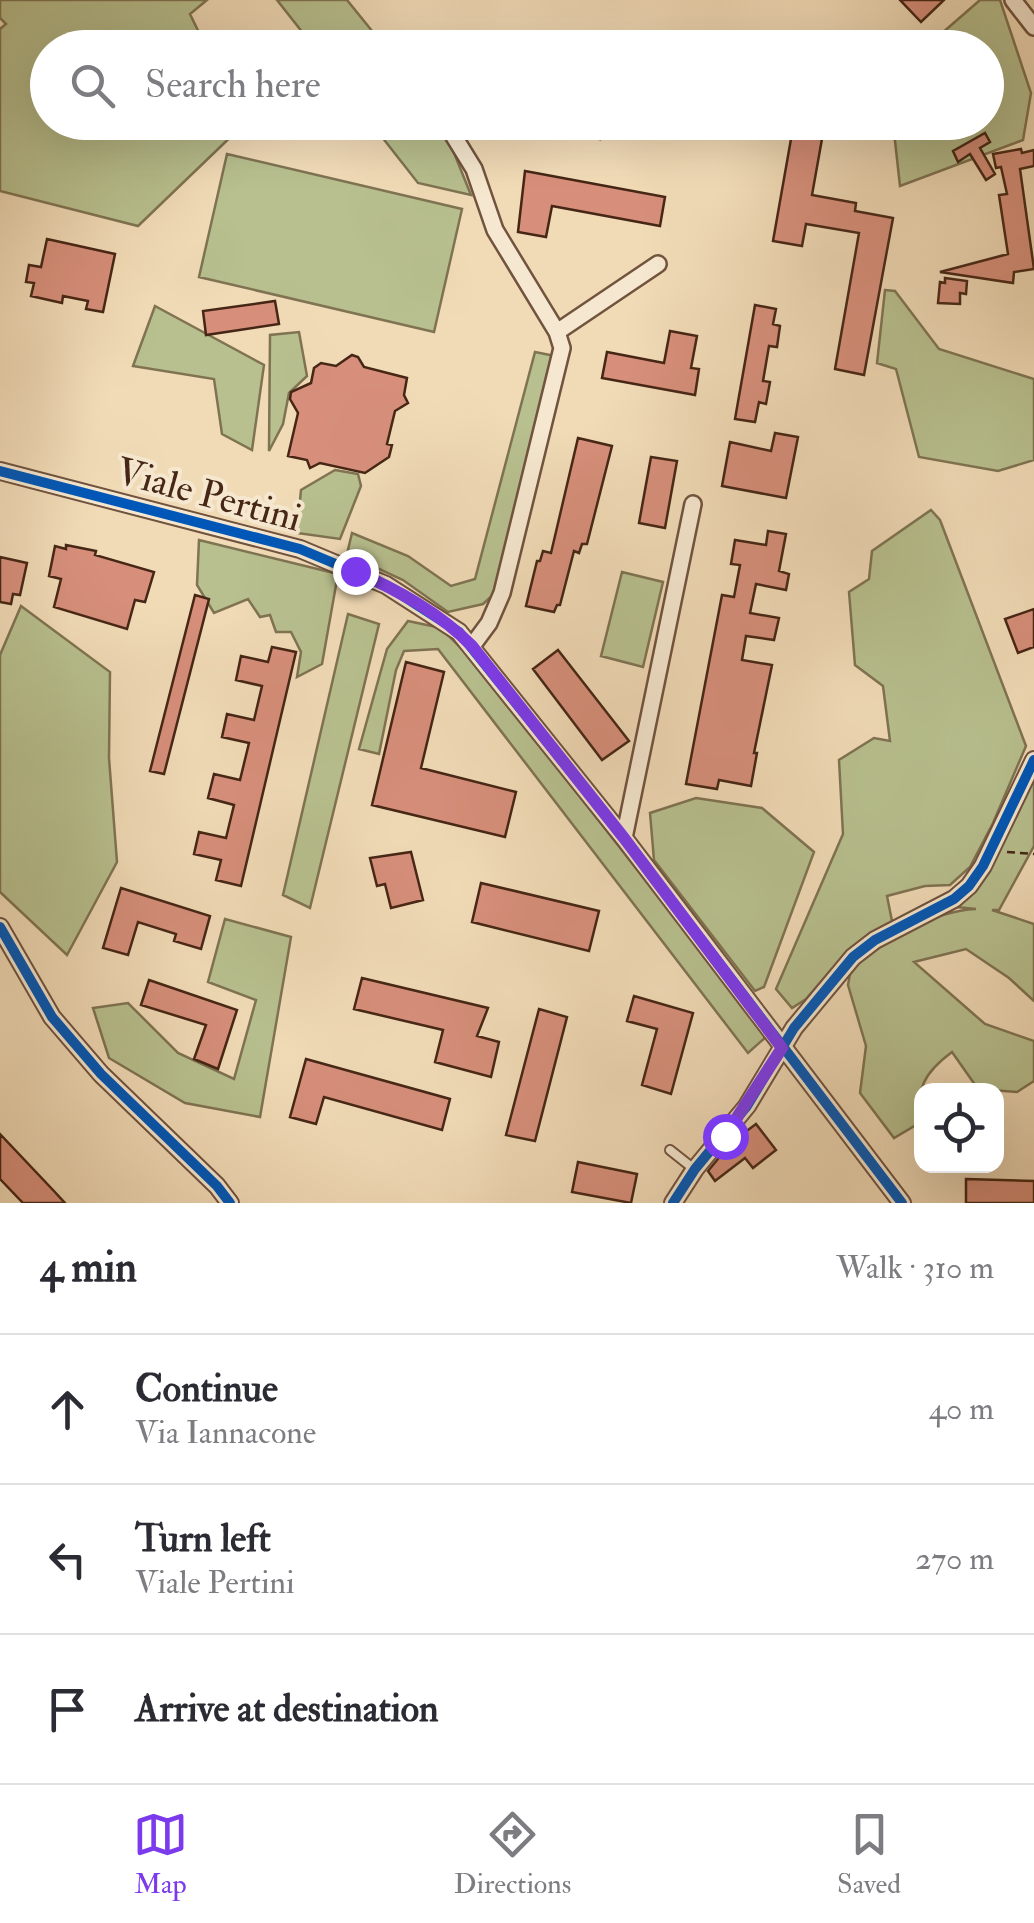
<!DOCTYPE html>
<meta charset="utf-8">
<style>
body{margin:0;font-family:"IM FELL Double Pica",serif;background:#f2f2f3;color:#2b2b33}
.controls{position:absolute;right:30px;bottom:30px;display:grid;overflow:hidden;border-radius:20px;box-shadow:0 10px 40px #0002}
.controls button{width:90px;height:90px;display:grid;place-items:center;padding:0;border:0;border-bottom:2px solid #e1e1e2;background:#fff;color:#2b2b33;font:50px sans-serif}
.stop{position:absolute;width:30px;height:30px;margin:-22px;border:8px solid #7c3aed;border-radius:50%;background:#fff}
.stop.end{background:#7c3aed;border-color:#fff;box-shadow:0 2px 10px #0008}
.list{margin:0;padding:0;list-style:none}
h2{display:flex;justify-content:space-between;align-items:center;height:130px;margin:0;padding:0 40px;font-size:42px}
h2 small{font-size:32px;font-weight:400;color:#7c7c81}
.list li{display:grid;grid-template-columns:65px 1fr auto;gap:30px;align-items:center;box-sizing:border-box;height:150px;padding:0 40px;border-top:2px solid #e1e1e2}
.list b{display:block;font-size:38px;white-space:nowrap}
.list p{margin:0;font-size:32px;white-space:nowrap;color:#7c7c81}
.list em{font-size:32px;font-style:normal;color:#7c7c81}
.icon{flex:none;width:55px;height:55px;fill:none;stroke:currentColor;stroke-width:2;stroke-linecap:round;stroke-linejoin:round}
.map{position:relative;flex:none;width:1034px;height:1203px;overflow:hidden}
.search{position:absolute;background:#fff;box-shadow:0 10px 40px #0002;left:30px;right:30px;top:30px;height:110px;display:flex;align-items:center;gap:25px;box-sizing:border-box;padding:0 35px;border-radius:55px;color:#7c7c81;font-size:38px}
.sheet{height:580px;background:#fff}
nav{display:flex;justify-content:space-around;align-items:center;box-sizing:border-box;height:140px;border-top:2px solid #e1e1e2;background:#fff;font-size:28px;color:#7c7c81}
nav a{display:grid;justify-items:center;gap:5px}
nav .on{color:#7c3aed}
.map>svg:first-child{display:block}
.green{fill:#b8c08f;stroke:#7f7352;stroke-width:2.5}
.building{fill:#d78f7b;stroke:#462615;stroke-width:2.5}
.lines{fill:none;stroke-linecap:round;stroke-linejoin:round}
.lane-casing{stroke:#71533e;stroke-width:12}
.street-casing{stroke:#71533e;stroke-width:20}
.path{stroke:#462615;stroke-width:2.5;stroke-dasharray:8 5;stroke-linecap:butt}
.lane{stroke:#f6e8d0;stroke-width:8}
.street{stroke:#f6e8d0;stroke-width:15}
.cycleway-casing{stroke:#f6e8d0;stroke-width:16}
.cycleway{stroke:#0057b8;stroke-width:10}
.route{stroke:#7c3aed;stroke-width:12}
.labels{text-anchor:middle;stroke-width:8;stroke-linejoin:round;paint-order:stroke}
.street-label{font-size:38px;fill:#462615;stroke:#f6e8d0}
</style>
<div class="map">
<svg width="1034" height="1203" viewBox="0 0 1034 1203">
<rect width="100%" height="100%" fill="#f1dbb7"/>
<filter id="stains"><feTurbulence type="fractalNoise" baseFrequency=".002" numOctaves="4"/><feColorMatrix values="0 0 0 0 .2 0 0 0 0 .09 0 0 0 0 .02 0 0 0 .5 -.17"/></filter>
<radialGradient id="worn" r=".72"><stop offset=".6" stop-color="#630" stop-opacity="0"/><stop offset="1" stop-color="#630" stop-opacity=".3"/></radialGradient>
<!-- green -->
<path class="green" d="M0,0H207L190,14L206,47L48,48V122H241L243,125L138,226L0,191V29L6,24L0,18Z
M277,0H347L385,47H314Z
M980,0H1000L1031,93L1023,140L900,186L893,123L986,122V48L926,47Z
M371,123H442L471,195L418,183Z
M227,154L462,209L434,332L199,277Z
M885,290L895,291L939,349L1034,379V460L998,471L919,457L896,369L877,363Z
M155,306L264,365L252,450L222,434L214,379L133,366Z
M299,332L307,376L289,393L283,424L269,451L270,335Z
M535,352L555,356L493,595L483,604L448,612L403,580L347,554L352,533L408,556L451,586L475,579Z
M335,470L358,474L361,486L340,539L297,533L301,490Z
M931,510L940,520L1026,746L993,823L970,867L950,885L925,886L887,896L892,921L833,968L806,999L792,1008L776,989L843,834L839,760L874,738L890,741L883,686L855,665L849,592L869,579L872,551Z
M199,540L338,574L322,664L297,677L301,652L291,632H276L270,615L260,617L248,599L214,613L197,585Z
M622,572L663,582L643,667L601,656Z
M21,606L110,672L109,758L117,862L67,955L0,892V655Z
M348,614L379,624L310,908L283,895Z
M408,621L441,628L475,662L767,1036L748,1053L438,649L404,651L396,670L379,754L359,749L387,649Z
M1034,762V846L999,910H992L1034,924V1001L1009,978L966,949L914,962L985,1024L1034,1041V1081L1017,1092L978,1089L952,1052C921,1075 920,1087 916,1125L894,1138L860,1093L866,1046L848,985L851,968C886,941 931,911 976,909L956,907L978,877Z
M696,798L762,808L814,852L764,987L755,991L654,860L650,813Z
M225,919L291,937L260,1117L185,1103L109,1058L93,1008L128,1003L178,1053L234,1079L256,1000L208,982Z"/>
<!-- building -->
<path class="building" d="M900,0H944L921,22Z
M545,122H604L600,139L545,129Z
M794,122H825L812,195L856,203L855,211L893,218L864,375L835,369L859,233L806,224L802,246L773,241Z
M985,133L990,142L980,148L995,174L986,180L970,154L958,162L953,151Z
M1021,149L1022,153L1034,150V166L1020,169L1034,269L1014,272L1013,283L940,272L1008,254L999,195L1007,194L1001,167L996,168L993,154Z
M525,171L665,197L660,226L552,206L546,237L518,232Z
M47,239L115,254L103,312L86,309L88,301L63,296L62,303L31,296L34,283L26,282L29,265L41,267Z
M945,278L967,281L966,294L960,293V304L938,303L940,282L945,283Z
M275,301L279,324L206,335L203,311Z
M755,305L776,309L773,324L780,326L777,347L769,346L763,381L770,382L766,404L759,402L755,422L735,419Z
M670,331L697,336L691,368L699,369L695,395L602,378L607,352L664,363Z
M352,355L358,357L364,367L407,378L404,395L408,403L395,411L387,444L392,445L389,457L365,473L320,463L310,468L307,460L288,456L298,413L290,399L291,392L311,383L314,368L321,363L336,366Z
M775,433L798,437L786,498L722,486L730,442L771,451Z
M578,438L612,446L587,544H582L579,553L574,551L560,605H557L554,612L526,606L537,561H540L543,551L551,553Z
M651,457L677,461L665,528L639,523Z
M768,531L786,534L779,571L789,574L786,590L756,584L750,613L779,618L774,640L746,636L742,660L772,665L754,753H757L751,786L719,780L717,789L686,784L722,595L734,597L740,565L731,564L735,540L766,545Z
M66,545L96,551L95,555L154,572L145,602L135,600L127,629L54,607L61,579L49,576L55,546L66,549Z
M0,557L27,563L20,595L13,594L11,604L0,602Z
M195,595L209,599L164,774L150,771Z
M1034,609V647L1018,653L1005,619Z
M272,647L296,652L241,886L216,880L221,860L194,854L199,832L226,838L234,805L208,798L214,774L240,780L249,743L222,737L227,714L254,720L262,686L236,680L241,656L268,662Z
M558,650L629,741L602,760L533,669Z
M406,662L444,672L421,768L516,792L505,837L372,805Z
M411,852L423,900L391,908L385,884L377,886L370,858Z
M481,883L599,911L589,951L472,922Z
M121,888L210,916L201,949L174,941L176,934L138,922L128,955L103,948Z
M362,978L488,1008L477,1036L499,1042L491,1077L435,1062L443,1030L354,1009Z
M149,980L237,1010L218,1069L194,1059L206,1025L141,1005Z
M634,996L693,1013L671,1094L642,1085L657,1029L627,1021Z
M539,1009L567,1017L535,1141L506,1135Z
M306,1059L450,1099L442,1130L324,1097L316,1124L290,1117Z
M756,1124L776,1150L753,1168L745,1158L715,1181L708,1171L732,1142Z
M0,1134L53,1190L65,1203H23L0,1179Z
M578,1162L637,1174L631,1203L572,1192Z
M966,1179L1034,1181V1203H966Z"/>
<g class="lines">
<!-- lane casing -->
<g class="lane-casing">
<path id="lane" d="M670,1150L694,1169"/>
</g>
<!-- street casing -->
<g class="street-casing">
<path id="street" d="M1013,0L1034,27
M445,122L474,169L495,230L557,332L562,348L502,593L489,623L472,646
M557,332L658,264
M0,471L300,549L386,585L459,632L624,838L902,1203
M624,838L693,504
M0,927L52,1017L101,1074L217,1186L230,1203
M673,1203L695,1169L747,1106L794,1028L853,957L875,940L954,899L969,886L983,866L1034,760"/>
</g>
<!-- path -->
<path class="path" d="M1007,852L1034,854"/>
<!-- lane -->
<use href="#lane" class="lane"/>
<!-- street -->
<use href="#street" class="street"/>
<!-- cycleway casing -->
<g class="cycleway-casing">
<path id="cycleway" d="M0,471L300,549L386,585L459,632L624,838L902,1203
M0,927L52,1017L101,1074L217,1186L230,1203
M673,1203L695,1169L747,1106L794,1028L853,957L875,940L954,899L969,886L983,866L1034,760"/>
</g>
<!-- cycleway -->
<use href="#cycleway" class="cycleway"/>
</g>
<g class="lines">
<!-- route -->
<path class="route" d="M355,571C397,590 440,613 472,646L624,838L782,1048L725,1136"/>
</g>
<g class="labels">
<!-- street labels -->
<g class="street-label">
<text transform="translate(209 494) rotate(15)" y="13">Viale Pertini</text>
</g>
</g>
<rect width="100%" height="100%" filter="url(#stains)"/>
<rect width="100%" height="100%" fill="url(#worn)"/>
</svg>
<div class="controls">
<button><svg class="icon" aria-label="locate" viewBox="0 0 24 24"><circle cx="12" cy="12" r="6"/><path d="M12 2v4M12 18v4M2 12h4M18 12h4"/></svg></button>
</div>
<div class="stop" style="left:725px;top:1136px"></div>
<div class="stop end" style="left:355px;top:571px"></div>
<div class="search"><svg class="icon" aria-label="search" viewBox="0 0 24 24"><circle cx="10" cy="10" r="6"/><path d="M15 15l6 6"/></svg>Search here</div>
</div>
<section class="sheet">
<h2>4 min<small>Walk · 310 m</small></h2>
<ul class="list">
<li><svg class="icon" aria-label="ahead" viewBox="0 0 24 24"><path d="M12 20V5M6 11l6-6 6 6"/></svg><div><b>Continue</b><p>Via Iannacone</p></div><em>40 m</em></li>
<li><svg class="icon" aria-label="left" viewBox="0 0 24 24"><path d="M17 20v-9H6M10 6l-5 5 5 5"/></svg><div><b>Turn left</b><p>Viale Pertini</p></div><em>270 m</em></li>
<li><svg class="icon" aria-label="arrive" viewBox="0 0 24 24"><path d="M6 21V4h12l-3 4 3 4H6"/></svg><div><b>Arrive at destination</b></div></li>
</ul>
</section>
<nav>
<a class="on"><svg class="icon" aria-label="map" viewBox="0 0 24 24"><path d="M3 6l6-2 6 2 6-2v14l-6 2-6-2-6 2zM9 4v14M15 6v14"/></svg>Map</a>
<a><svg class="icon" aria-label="directions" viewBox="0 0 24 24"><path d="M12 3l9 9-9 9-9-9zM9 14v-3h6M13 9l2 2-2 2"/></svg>Directions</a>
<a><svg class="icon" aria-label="saved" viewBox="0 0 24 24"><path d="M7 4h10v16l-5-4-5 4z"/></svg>Saved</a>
</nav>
